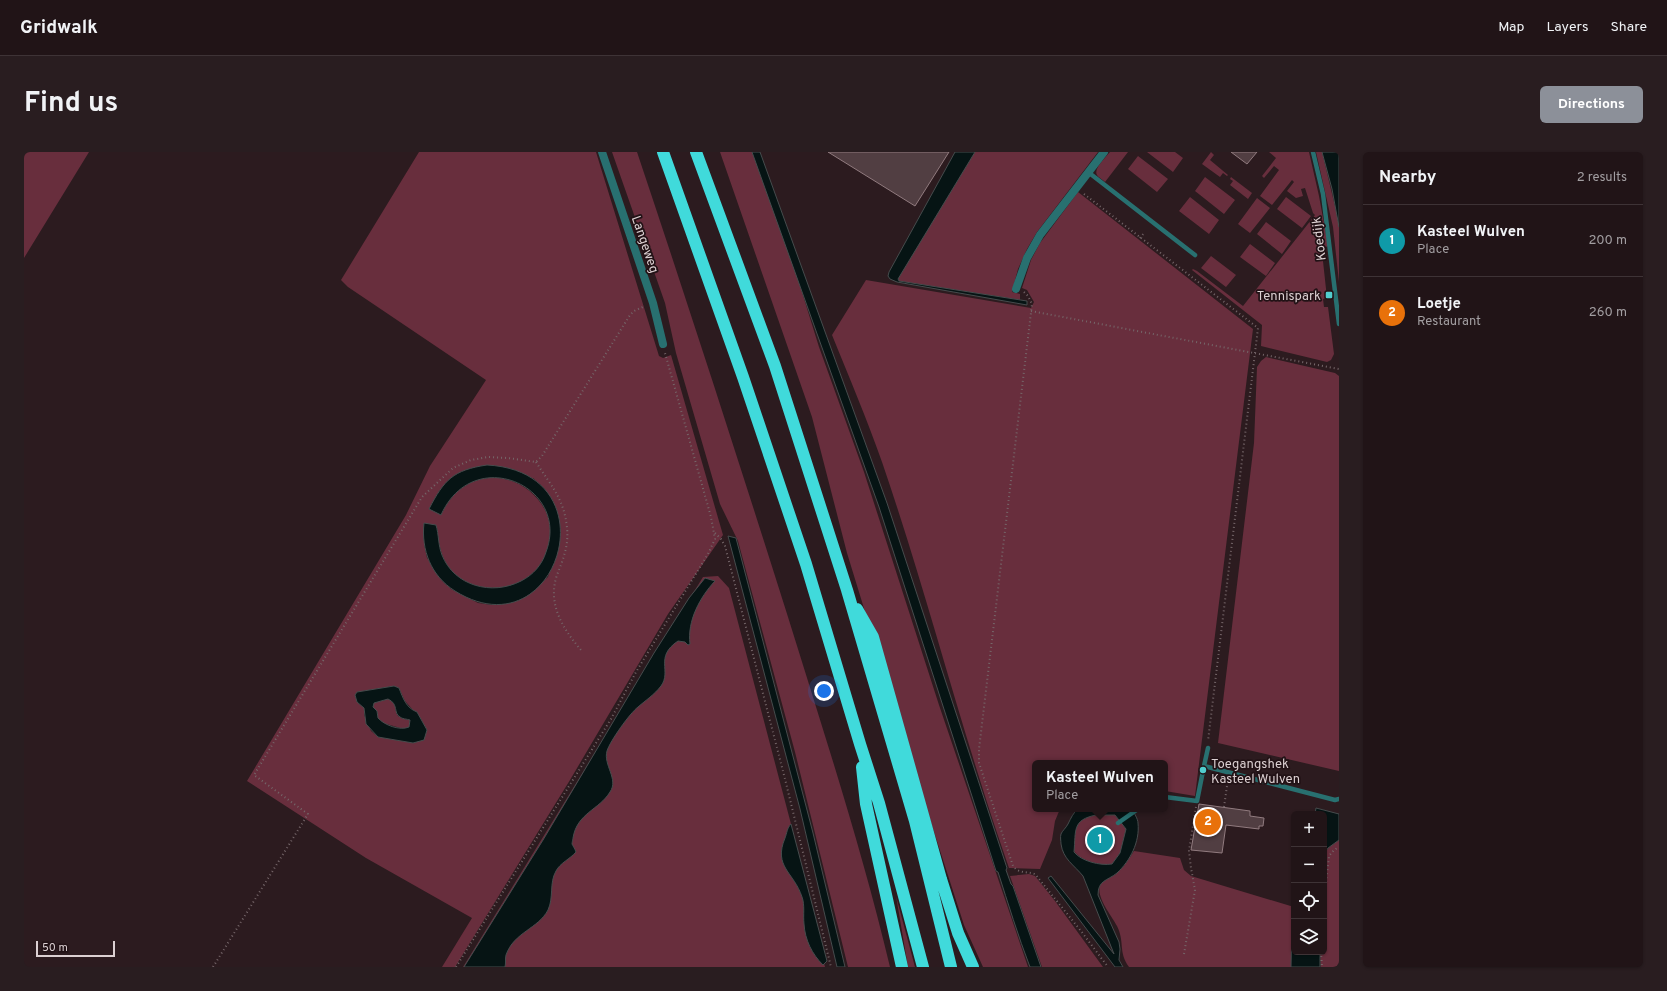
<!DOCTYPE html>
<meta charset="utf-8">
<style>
body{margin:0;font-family:Overpass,sans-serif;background:#291d20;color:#f1f3f6}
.controls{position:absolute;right:12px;bottom:12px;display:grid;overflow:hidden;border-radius:6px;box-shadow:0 1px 3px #0004}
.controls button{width:36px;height:36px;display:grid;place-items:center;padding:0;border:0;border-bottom:1px solid #3e3336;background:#211417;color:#f1f3f6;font:20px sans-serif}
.scale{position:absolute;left:12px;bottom:10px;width:79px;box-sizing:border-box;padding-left:4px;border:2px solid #dcd0d2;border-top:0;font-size:11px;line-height:14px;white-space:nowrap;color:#dcd0d2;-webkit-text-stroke:3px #221216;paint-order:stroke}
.you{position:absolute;left:800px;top:539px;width:14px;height:14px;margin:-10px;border:3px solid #fff;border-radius:50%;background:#1a73e8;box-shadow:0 0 0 6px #1a73e833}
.badge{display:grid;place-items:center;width:26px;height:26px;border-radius:50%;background:#8c9099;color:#fff;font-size:13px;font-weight:700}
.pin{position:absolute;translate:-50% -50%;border:2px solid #fff;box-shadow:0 1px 4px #0006}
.popup{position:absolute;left:1008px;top:608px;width:136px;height:52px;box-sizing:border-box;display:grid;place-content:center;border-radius:6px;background:#211417;filter:drop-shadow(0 1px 3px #0005);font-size:13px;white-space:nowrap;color:#a29ea1}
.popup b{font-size:15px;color:#f1f3f6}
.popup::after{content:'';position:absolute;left:50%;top:100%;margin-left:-8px;border:8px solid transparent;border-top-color:#211417}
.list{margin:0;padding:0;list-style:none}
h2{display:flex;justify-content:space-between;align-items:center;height:52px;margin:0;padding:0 16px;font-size:17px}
h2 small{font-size:13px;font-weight:400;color:#a29ea1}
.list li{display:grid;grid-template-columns:26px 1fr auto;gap:12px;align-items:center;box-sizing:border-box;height:72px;padding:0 16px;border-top:1px solid #3e3336}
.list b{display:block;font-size:15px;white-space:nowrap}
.list p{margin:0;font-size:13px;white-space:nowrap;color:#a29ea1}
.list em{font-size:13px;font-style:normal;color:#a29ea1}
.icon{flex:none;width:22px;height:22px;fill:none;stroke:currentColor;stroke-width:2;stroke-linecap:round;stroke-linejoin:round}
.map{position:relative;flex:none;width:1315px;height:815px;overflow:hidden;border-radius:6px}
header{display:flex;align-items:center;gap:24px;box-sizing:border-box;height:56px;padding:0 20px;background:#211417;border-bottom:1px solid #3e3336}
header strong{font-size:19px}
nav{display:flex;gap:22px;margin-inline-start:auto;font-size:14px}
.intro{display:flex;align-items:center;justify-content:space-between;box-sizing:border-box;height:96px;padding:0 24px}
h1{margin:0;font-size:28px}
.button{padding:10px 18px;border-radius:6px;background:#8c9099;color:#fff;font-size:14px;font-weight:700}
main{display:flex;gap:24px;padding:0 24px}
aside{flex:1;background:#211417;border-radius:6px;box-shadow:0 1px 3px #0004}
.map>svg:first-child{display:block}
.green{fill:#682e3d;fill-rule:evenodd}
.water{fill:#061414;stroke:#464c4d;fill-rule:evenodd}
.building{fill:#513e42;stroke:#917b7f}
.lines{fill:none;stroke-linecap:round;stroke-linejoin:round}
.path{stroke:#756669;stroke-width:2;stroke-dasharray:1 3;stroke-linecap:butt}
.service{stroke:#287070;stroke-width:4.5}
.minor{stroke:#287070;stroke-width:8}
.motorway{stroke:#40dadb;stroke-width:12}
.poi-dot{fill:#52cdce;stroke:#221216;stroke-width:1.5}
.labels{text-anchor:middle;stroke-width:3.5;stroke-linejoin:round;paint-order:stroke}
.street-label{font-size:13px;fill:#dcd0d2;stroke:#221216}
.poi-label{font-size:13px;fill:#dcd0d2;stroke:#221216;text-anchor:end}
</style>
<header>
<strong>Gridwalk</strong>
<nav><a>Map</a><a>Layers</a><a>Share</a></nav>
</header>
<div class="intro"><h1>Find us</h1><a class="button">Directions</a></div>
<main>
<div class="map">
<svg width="1315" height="815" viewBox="0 0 1315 815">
<rect width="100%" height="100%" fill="#2c1b1f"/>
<!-- green -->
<path class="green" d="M0,0H65L0,106Z
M395,0H572L635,204L639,206L647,203L699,383L644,462L546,628L431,815H418L448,766L342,706L223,629L382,363L406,314L462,228L324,135L317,128ZM435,321L509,326L520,336L529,349L533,359L537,380L524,425L501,445L484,451L468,453L454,451L427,437L403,406L400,392V371L413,375C415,404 424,426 454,434C464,436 474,438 484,435C499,431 512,421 519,408C555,345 453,284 417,363ZM370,534L375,536L381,549L397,567L403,578L379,589L354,585L347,579L340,563V556L333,550L331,543L333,540Z
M588,0H613C665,155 715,310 764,465C800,581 838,697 866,815H824L771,600L714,389L696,352L652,201L641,151Z
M696,0H728L772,121L795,195L840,320L915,553L1004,815H959L940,773L881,590L823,401L788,265Z
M951,0H1074L1013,80L1003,97L994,117L988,140L996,142V148L875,129L874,126Z
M1086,0H1104L1081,30C1079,28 1074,25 1073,23C1069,17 1082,5 1086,0Z
M1123,0H1151L1159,6L1149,20Z
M1187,0L1190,3L1186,8L1204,23L1203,24L1199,21L1196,25L1178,12Z
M1245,0H1285L1295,44L1304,93L1298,100L1303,146L1299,147L1300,155H1304L1310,202L1307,208L1303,210L1237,194L1238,173L1168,118L1169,117L1173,119L1219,154L1291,63L1289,61L1281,36L1277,37L1279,44L1272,46L1263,39L1270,30L1268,28L1248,53L1236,44L1255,18L1250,14L1240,26L1238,24L1252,6Z
M1292,0H1298L1314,67L1315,75V130L1309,75Z
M1114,4L1144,27L1133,40L1104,17Z
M1181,25L1211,48L1200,62L1171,39Z
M1207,25L1228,41L1224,47L1206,33L1209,29L1206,27Z
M1054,40L1229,177L1171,644L1141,639V611H1011V657H1036L1031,669L1028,688L1016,717L985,716C938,582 904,444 858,310C843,267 825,225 808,183L842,128L1007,156L1010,150L1003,138L998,136L1007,108L1016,91Z
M1166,45L1195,68L1185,82L1155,59Z
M1262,45L1287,64L1278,76L1253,57Z
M1233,46L1246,56L1226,81L1214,72Z
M1242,70L1267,89L1258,102L1233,82Z
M1226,92L1251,111L1242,124L1216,105Z
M1187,104L1212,123L1202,135L1177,116Z
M1242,205L1311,221L1315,224V619L1194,591L1230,291L1233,215L1237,209Z
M694,424L705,436L767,672L765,674L801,815H439L679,425Z
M364,547C375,552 369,561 376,565C378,567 383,567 386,568L385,575L380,577L359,571L353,566L354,562L349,555L350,551Z
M1072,663H1091L1102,677L1096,701L1088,712C1076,714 1057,709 1050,699C1052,678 1048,668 1072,663Z
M1315,688V815H1297L1296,800H1300V702L1304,696Z
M1110,699L1156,706L1160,718L1167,724L1270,755V767L1268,769L1267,815H1105C1094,800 1101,790 1093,774C1088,764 1070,743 1077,732C1080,727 1088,725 1093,721C1100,715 1105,707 1110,699Z
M1005,722L1011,724L1031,749L1079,815H1018L986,724Z
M872,744L891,815H884Z"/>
<!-- water -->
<path class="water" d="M728,0H736L863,351L983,716L982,718L987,732L989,734L1017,815H1006C994,784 984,751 974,720L972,719L855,355Z
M931,0H951L874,127L875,129L1003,149V153L873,130L866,127L864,124L865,120Z
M1298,0H1314L1315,4V75L1308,37Z
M463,313C591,320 533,503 431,439C407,424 397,398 400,371L412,373C415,383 414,393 418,403C430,434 468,444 497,429C509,423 518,413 522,400C547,334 449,291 417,363L405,357C420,328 429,318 463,313Z
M704,384L712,386L789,681L821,815H813L776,657Z
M681,426L691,429C676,445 663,469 666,492L664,493L661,490L654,489C630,505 648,519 637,534C630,543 622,548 614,555C606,561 586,589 583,599C579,613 595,627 586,640C575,658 553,661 549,686C549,686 548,691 548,692C549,694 551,697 552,700C546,707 536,711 532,719C525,731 530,745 524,758C514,777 490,780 482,803C481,807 482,811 481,815H440L519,688L630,501L665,446Z
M370,534L375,536C379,546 382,556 393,560L403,578L400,588L389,591L354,585L342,572L340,556L333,550L331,543L333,540ZM364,547C375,552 369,561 376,565C378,567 383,567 386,568L385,575C376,579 360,573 354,566L353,559L349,555L350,551Z
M1292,656L1315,662V688L1304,696L1300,702V662H1291Z
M1054,657H1108C1110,661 1114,667 1114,671C1116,690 1106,709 1093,721C1083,729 1074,728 1074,743L1095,790L1096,797L1095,808L1099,815H1091L1024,726L1027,724L1090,802L1059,724C1050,713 1039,707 1037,692C1037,689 1036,685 1037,682C1038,679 1042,676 1044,672C1047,666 1049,661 1054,657ZM1072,663H1091L1102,677L1096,701L1088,712C1076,714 1057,709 1050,700C1052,678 1048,668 1072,663Z
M767,672L803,809L799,813C788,802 781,788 780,772C779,763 781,753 778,745C770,720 749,715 761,686C763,681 763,676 767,672Z
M1270,767V800H1296V815H1267L1268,769Z"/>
<!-- building -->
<path class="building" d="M804,0H925L891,54Z
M1207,0H1233L1223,12Z
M1175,652L1226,659V664L1240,666L1239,674H1235V677L1202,673L1198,701L1167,698Z"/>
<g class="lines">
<!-- path -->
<path class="path" d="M1060,42L1234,176L1184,589
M1116,86L1120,81
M1000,140L1004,144L1008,152L955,597V611L989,714C995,722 1002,719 1011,722L1057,779L1084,815
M1007,159L1315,217
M512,310C527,334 540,346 543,376C545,393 539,408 533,423C523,452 539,477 557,498
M691,381L697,387L701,394L761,627L807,815
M1200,655L1204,627
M1300,750L1305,704L1310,698L1315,695
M1297,800L1298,815
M1160,802L1171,738L1167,716L1165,699L1172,655
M189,815L284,662L230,623L398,345L429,316L447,308L464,305L484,306L512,310L518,304L606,163L610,159L621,154
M432,815L587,567L612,520L684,402L691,387L687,365L641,201"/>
<!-- service -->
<path class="service" d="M1289,0L1299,42L1315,172
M1064,20L1171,103
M1184,596L1180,614L1311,648L1315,647
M1141,645L1173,649L1180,614
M1094,671L1114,657"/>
<!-- minor -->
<path class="minor" d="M578,0L629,151L639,192
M992,137L1003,106L1016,83L1080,0"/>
<!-- motorway -->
<path class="motorway" d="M639,0L719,225L782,412L836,592L855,651L899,815
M672,0L751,214L823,438L891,669L927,815
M833,457L849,485L917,727L934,781L949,815
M838,615L842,652L878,815"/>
</g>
<!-- markers -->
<g class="poi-dot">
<rect x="1301" y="139" width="8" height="8" rx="2"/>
<circle cx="1179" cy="618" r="4"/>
</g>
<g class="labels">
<!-- street labels -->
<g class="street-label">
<text transform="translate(1294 87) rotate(-97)" y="5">Koedijk</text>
<text transform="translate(622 92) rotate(71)" y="5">Langeweg</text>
</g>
<!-- poi labels -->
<g class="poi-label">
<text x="1297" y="148">Tennispark</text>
<text x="1187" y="616" text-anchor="start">Toegangshek<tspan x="1187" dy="15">Kasteel Wulven</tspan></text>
</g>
</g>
</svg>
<div class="controls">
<button>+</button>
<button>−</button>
<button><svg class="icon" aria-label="locate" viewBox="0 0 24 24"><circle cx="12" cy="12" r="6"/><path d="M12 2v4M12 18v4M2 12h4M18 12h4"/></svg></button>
<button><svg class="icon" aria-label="layers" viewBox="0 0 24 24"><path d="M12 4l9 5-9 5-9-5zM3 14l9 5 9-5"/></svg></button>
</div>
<div class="scale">50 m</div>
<div class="you"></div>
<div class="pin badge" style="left:1076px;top:688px;background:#0f9aa8">1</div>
<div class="popup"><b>Kasteel Wulven</b>Place</div>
<div class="pin badge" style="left:1184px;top:670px;background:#e8710a">2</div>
</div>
<aside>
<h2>Nearby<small>2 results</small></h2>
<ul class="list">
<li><span class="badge" style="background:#0f9aa8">1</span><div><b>Kasteel Wulven</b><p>Place</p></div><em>200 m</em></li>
<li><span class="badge" style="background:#e8710a">2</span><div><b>Loetje</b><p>Restaurant</p></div><em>260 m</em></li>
</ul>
</aside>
</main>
